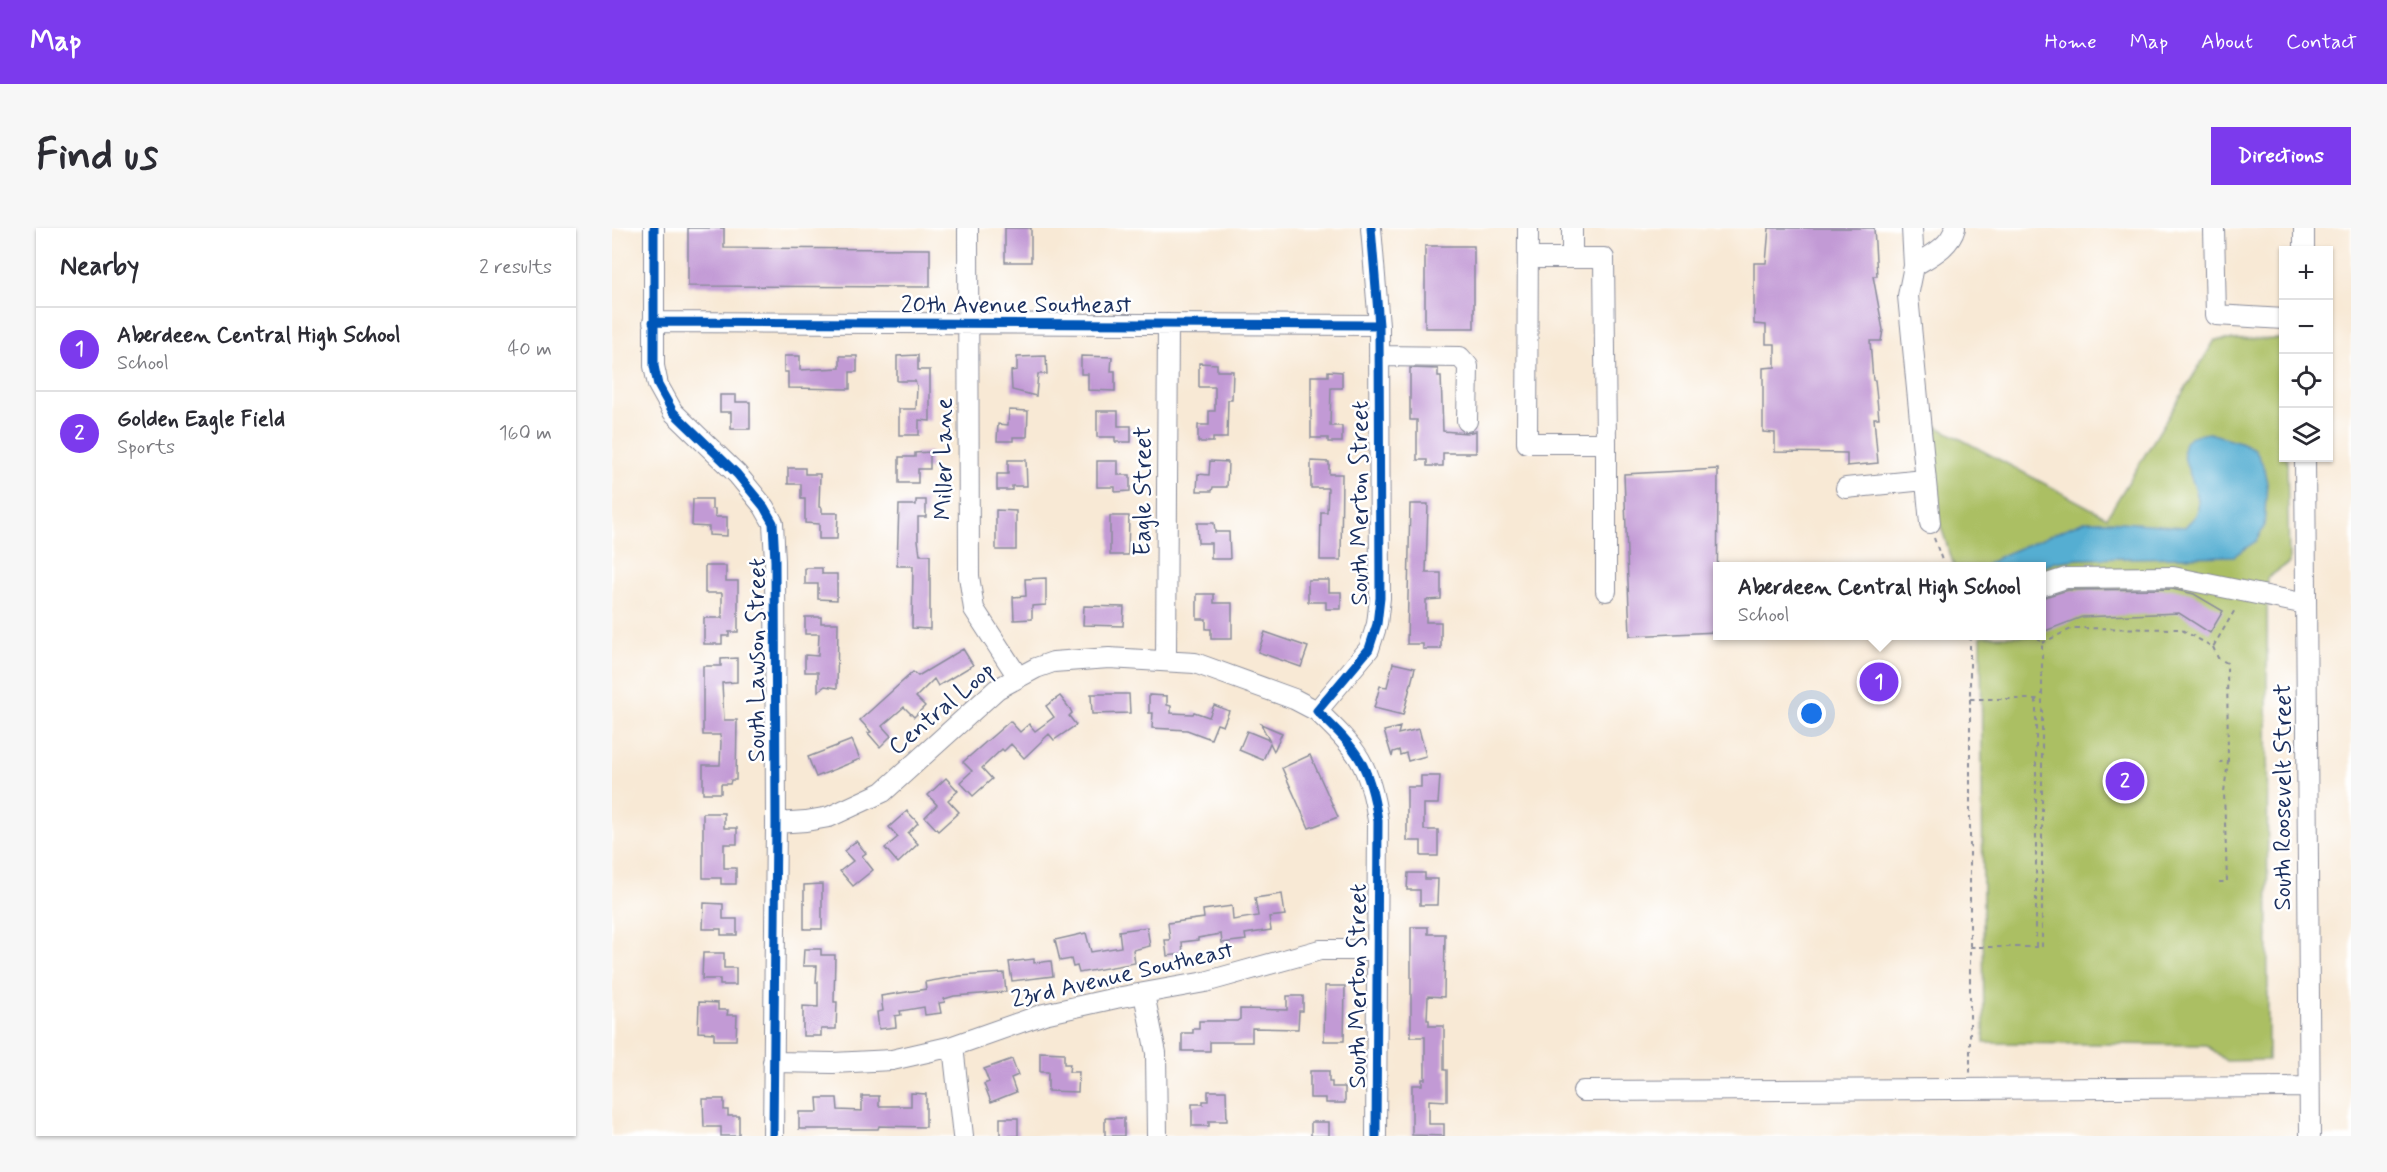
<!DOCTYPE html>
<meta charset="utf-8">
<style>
body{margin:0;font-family:Mynerve,sans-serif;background:#f7f7f7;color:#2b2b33}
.controls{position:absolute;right:18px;top:18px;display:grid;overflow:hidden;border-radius:0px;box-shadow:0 2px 4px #0004}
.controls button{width:54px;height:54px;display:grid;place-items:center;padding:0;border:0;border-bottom:2px solid #e1e1e2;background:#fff;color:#2b2b33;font:30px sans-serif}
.you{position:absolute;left:1200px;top:486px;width:21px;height:21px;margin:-15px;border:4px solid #fff;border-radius:50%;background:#1a73e8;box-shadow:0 0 0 9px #1a73e833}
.badge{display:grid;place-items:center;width:39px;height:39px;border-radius:50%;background:#7c3aed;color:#fff;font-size:20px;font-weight:700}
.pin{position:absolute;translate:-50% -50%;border:3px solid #fff;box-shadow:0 2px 6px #0006}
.popup{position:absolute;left:1101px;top:334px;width:333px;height:78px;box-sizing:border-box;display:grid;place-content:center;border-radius:0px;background:#fff;filter:drop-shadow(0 2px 4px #0005);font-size:20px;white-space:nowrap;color:#7c7c81}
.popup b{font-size:22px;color:#2b2b33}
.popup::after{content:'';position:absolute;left:50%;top:100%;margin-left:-12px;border:12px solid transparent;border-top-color:#fff}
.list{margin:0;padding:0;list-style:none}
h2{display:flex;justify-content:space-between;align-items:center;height:78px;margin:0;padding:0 24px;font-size:26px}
h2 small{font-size:20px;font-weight:400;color:#7c7c81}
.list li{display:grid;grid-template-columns:39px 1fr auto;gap:18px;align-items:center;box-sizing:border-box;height:84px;padding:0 24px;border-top:2px solid #e1e1e2}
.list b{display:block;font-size:22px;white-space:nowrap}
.list p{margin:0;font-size:20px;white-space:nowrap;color:#7c7c81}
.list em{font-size:20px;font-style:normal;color:#7c7c81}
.icon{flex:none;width:33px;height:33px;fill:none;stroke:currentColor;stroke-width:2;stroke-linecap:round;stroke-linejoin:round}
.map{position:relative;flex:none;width:1739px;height:908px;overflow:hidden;border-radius:0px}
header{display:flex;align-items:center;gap:36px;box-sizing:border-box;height:84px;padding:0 30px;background:#7c3aed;color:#fff}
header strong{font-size:28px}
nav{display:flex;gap:33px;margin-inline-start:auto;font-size:21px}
.intro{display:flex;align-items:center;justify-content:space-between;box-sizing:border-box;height:144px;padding:0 36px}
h1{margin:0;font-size:42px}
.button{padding:15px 27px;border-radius:0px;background:#7c3aed;color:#fff;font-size:21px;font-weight:700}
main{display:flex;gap:36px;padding:0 36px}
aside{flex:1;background:#fff;border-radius:0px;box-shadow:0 2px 4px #0004}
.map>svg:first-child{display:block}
.green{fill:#abbf63;stroke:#637760;stroke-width:1.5}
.water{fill:#54aed2;stroke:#386e98;stroke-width:1.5}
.building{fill:#c29ad5}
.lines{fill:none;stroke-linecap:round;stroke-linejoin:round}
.minor-casing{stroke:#8a8c9a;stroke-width:22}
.path{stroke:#8a8c9a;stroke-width:2;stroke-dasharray:4.5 4.5;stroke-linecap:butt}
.minor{stroke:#fff;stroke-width:20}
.cycleway-casing{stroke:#fff;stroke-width:13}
.cycleway{stroke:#0057b8;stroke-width:9}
.labels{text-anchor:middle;stroke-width:5;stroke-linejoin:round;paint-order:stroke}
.street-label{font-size:24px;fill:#1b2f5e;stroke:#fff}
</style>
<header>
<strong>Map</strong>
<nav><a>Home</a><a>Map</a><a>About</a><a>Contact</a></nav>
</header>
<div class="intro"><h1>Find us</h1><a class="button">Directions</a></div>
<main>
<aside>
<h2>Nearby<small>2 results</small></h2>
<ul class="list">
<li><span class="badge">1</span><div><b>Aberdeen Central High School</b><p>School</p></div><em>40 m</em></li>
<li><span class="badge">2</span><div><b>Golden Eagle Field</b><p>Sports</p></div><em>160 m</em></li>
</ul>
</aside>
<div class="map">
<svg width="1739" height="908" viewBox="0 0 1739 908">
<rect width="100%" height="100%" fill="#fff"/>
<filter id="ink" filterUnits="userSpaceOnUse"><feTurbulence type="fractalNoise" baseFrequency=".0167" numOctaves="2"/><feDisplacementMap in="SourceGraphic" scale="12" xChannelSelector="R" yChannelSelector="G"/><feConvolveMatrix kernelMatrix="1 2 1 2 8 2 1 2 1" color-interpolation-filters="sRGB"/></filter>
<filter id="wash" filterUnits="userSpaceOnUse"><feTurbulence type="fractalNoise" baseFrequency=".008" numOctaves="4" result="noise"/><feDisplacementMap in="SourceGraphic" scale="24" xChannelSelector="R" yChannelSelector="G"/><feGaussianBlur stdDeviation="1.35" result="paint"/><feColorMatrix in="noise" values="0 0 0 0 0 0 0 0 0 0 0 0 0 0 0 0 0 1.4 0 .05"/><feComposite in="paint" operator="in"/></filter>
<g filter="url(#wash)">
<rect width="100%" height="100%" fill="#f8e9d5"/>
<!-- green -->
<path class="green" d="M1671,111L1672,230H1675L1677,335L1655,350L1656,832L1614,833L1594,817L1372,815L1369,408H1429V338H1342L1328,296L1313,192L1495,289L1603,112Z"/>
<!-- water -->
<path class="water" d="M1597,205L1628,214L1643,221L1651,237L1655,255L1652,299L1644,313L1622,328L1466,331L1442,334L1429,340L1372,338L1391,327L1472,293H1496L1573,299C1576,295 1583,290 1585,285C1594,263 1557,223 1578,209C1583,207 1591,206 1597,205Z"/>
<g id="blocks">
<!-- building -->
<path class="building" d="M76,0H112V20L318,21V59L76,58Z
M393,0H419V34H393Z
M1157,0H1262L1265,48H1261L1271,102L1269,113H1258L1261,152H1263L1267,190H1262L1266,235L1235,238V225L1163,224V205L1151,204V140L1163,139V116H1154V97L1142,96V35H1154Z
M813,18H862V100H813Z
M306,127V142H318V193L307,192V207H287V181H304L305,158L303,153H285V128Z
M172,128H188V142L228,140V128H245V144H238V161L176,160V144H172Z
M434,128L435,146H426L424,168L400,162L399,143L405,142V129Z
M469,128L500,129L499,143H503V163L476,162V146H469Z
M587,135L605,136V143H621L620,172H616L615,210H601V214H586V197H597V183H603V159H587Z
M798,140L826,141V148H829L831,203L855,205L864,203V225H831V238H815V232H805V192H798Z
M716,143L730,144V160H719L718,198H730V214H716V210H699V148H716Z
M108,167H124V174H138V201H119V184H108Z
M397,182L416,183L415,209H401V213H385L386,196L396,197Z
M485,183H506V198H519V214H503V209H485Z
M318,224V241H306V255H287V229H303V225Z
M396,232H414L415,258H400V262H385V246H396Z
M485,233H506V247H518V263L503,264V259H485Z
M598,233L616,234L615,259H601L600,263H585L586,246L597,247Z
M699,233L717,234V246H730L729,332H708L709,284H715L716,260H699Z
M176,240H193V246H208L207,279L210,280V285H226L225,311H207V296L193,295V271H189V256H176Z
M1106,241L1105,404L1018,408L1012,246Z
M81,271H100V281H103V289H115V308L97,307V299L80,298Z
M304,272H314V289H306V312L308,327H318V401L300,400L301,338H285L287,277H304Z
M798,276H816L814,345H829V371L814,372V394H829V421H811V416H795Z
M384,282L404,283V322H384Z
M498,288H517L516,327H498Z
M585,295H602L603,304H617L618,331H599V315H586Z
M93,338H114V353H126V404H117V408H110V416H92V390H110V365H93Z
M193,340H210V346H225V372L206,371V356H193Z
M434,350V377L420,378V391L402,392L401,369L414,368L413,351Z
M696,352H717V364H729V381H714V374H696Z
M1560,361L1582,366L1611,383L1598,405L1567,385L1470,389L1433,403L1429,398V370L1456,362Z
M585,366H602V375H620V411H599V401H594V391H585Z
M472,378L512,379L511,398L471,397Z
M193,389H209V395H226L225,460L213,458L206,463V444H193V427L206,428L207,406H193Z
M653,404L696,419L689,439L646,424Z
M351,421L361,437L326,458L322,451L304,469L313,478L302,489L292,479L270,498L279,508L268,519L256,505L259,504L248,492L301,444L306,448Z
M125,430V454L110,455L112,492H125L124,552H119L118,556H109V565H91V537H108L109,514L108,507H91V438H109V431Z
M781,435L803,440L791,487L762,480L768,458L775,459Z
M479,466H517L518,485L480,486Z
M537,467L555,468V477L559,478V485L581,486L582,484L597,489L602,477L617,483L611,498L605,496L599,511L575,502L540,500L541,485H537Z
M448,468L458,481L460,485L457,488L464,497L442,512L437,506L412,530L399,516L392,523L390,521L370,540L380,551L361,568L348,554L360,543L351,534L398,493L408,504L417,496L423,503L442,489L434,478Z
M649,496L670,505L662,523L658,515L651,532L627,522L635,503L657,512Z
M788,499L786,506L807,501L814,528L796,533L794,525L788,527L787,522L781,524L780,529L772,503Z
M240,512L248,531L204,549L196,529Z
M698,527L726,589L697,600L670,540Z
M809,548H828L826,576H812V602H826V628H809V613H795V559H809Z
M334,550L346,563L336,572L347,584L326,603L313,589L325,577L316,567Z
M295,583L306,595L296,605L306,616L286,635L273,620L286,609L277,599Z
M91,585H112V600H125V616H112V640H124V656H109V650H91Z
M244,613L254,625L250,628L261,642L241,658L228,643L241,633L232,623Z
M796,645H813V651H826L825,677H808V662H795Z
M210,656V701H192V657Z
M670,666L673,687L657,689L659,702L633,706L634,712L610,715L609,706L586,710V712L570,714L571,726L555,728L553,712H558L556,695L592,690L591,682L620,678L621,692L646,688L643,670Z
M92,675L111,676V691H125V707H109V701H91Z
M535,699L538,718L521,722L523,735L467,745L465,738L461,739L459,731L448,733L443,712L474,705L479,724L509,719L507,703Z
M799,699H816V706H833L832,769L816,768L815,792H817V798H832V842H835V873L817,872V896H832V908L800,907V857H810V851H813V809H799Z
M192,721H209V727H223L222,774H225L224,801H209V808H191V778L206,779V754H204L205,738H191Z
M91,725H112V740H124V757H108V751H90Z
M422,731V735L439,733L441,748L400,753L397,734Z
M392,745L394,764L342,768L332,771L333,774L327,775L329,785L313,787L312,779L288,783L289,787L283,788L284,799L267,801L265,784L271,783L269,768L314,761L313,754L348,748Z
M713,758H733L732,813H712Z
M675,768H691V783H687L686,801L640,800V814H598V823H570V805H581V801H587V793H625L628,791V781L675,782Z
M87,774L106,775V782H116L115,787H125L124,812H102V805L86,804Z
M428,824L452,825V836H458L457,844H467L466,864L436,863V844H428Z
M400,831L406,847L399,850L404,864L379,874L372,856L377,854L372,841Z
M698,843H717V854H720V859H733V875H714V870H698Z
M596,863H614L615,893H597V898H580V876H591V873H596Z
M299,865L314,866V899L267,898L266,901H187V884H206L205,870H225L226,882L250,883V868H267V878H299Z
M91,871H112V882H116V888H127V908H109V899H92Z
M388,890H406V908H388Z
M493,890H512V908H493Z
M699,894H717V908H699Z"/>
</g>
</g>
<g filter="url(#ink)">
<use href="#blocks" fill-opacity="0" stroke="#8a8c9a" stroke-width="1.5"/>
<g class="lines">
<!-- minor casing -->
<g class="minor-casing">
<path id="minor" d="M42,0V138L46,157L61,184L125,246L152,279L161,295L163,333L164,595L161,908
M356,0L357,348L362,381L406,449
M759,0L767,97L768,370L765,396L757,421L705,483C746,522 758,537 766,593L764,908
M1300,0L1302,38L1296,68L1318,295
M1602,0L1604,87L1672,91
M1692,0V22
M916,30H992L994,215H915L916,0
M960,30V0
M1302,38C1318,28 1338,19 1343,0
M41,94L767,97
M767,128L848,129L856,138L855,193
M994,215V363
M1693,230L1698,908
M1234,260L1312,252
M1429,358L1454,350L1561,349L1694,376
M554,431L556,96
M164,595L194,593L217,589L271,564L385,461L424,440L441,434L497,430L583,435L682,471L705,483
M532,766L544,825L545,908
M341,818L351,908
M161,834L221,835L280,832L341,818L432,786L504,770L593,754L708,722H765
M971,863L1697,859"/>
</g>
<!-- path -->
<path class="path" d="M1322,310L1332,338
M1358,408V846
M1430,415L1461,400L1568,401L1601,419L1624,380
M1601,419L1606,430L1615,435L1616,533L1608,534
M1358,471H1430
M1424,471V719
M1607,654H1615L1612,564L1616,533
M1358,719H1430V415L1423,408"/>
<!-- minor -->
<use href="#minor" class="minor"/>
<!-- cycleway casing -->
<g class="cycleway-casing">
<path id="cycleway" d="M42,0V138L46,157L61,184L125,246L152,279L161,295L163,333L164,595L161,908
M759,0L767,97L768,370L765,396L757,421L705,483C746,522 758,537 766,593L764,908
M41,94L767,97"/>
</g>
<!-- cycleway -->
<use href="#cycleway" class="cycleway"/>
</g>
</g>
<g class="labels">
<!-- street labels -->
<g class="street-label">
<text x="404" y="84">20th Avenue Southeast</text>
<text transform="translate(331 231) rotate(-90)" y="8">Miller Lane</text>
<text transform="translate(530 263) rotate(-90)" y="8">Eagle Street</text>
<text transform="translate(747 275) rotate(-90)" y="8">South Merton Street</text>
<text transform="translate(144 432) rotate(-90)" y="8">South Lawson Street</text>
<text transform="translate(329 480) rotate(-40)" y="8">Central Loop</text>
<text transform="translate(1670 569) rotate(-90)" y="8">South Roosevelt Street</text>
<text transform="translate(510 746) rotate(-13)" y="8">23rd Avenue Southeast</text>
<text transform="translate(745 758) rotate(-90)" y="8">South Merton Street</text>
</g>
</g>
</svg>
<div class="controls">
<button>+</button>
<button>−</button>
<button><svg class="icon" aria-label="locate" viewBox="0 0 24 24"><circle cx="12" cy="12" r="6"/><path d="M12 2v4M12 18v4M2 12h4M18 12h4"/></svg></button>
<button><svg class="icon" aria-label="layers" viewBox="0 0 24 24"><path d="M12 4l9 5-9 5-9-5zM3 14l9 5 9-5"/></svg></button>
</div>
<div class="you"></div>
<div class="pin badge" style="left:1267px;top:454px">1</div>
<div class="popup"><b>Aberdeen Central High School</b>School</div>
<div class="pin badge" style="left:1513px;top:553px">2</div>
</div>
</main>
